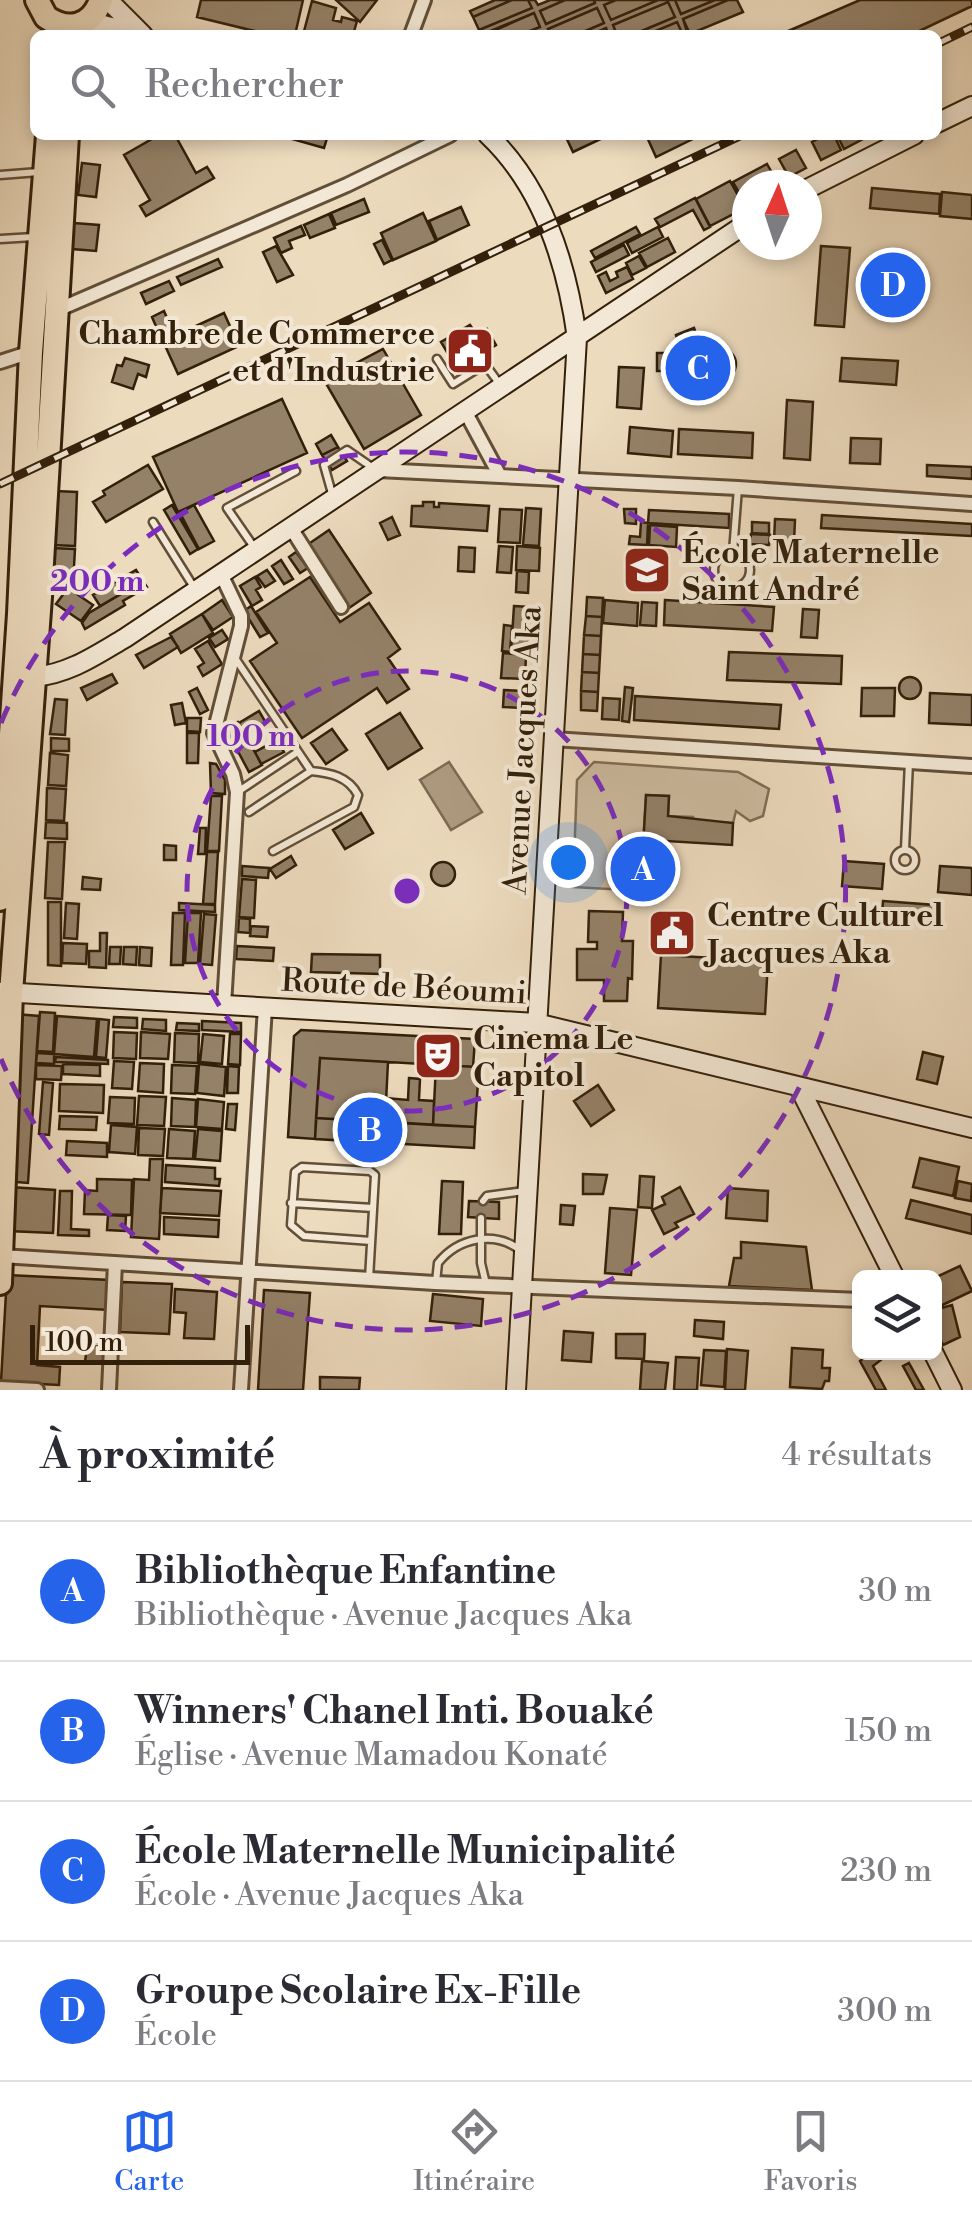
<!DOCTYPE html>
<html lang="fr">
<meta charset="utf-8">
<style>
body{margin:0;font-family:"Libre Bodoni",serif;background:#f2f2f3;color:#2b2b33}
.controls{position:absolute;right:30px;bottom:30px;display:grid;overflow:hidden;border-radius:15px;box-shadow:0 5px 15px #0003}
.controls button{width:90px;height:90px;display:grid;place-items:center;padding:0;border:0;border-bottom:2px solid #e1e1e2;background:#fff;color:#2b2b33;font:50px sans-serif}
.compass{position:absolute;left:732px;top:170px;width:90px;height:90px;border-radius:50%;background:#fff;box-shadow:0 5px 15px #0003;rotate:3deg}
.scale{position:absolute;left:30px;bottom:25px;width:220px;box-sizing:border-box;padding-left:10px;border:5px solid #33200b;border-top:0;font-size:28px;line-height:35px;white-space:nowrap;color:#33200b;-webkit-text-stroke:8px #f3e8d5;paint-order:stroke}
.you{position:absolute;left:568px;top:862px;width:35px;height:35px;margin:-25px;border:8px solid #fff;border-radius:50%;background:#1a73e8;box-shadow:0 0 0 15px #1a73e833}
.badge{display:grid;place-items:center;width:65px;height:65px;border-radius:50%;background:#2563eb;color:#fff;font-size:32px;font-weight:700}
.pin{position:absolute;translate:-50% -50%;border:5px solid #fff;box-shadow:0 2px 10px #0006}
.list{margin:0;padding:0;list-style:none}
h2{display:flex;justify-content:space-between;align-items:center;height:130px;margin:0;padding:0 40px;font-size:42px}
h2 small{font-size:32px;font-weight:400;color:#7c7c81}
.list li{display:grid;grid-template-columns:65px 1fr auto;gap:30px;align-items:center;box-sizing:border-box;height:140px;padding:0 40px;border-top:2px solid #e1e1e2}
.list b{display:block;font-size:38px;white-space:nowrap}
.list p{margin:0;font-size:32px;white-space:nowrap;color:#7c7c81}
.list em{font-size:32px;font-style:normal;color:#7c7c81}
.icon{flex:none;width:55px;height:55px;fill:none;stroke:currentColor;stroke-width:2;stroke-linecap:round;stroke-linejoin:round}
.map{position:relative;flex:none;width:972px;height:1390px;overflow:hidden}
.search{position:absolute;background:#fff;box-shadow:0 5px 15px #0003;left:30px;right:30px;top:30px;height:110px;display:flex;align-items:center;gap:25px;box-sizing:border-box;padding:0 35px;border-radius:15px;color:#7c7c81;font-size:38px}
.sheet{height:690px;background:#fff}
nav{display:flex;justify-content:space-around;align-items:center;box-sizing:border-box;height:140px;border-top:2px solid #e1e1e2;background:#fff;font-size:28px;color:#7c7c81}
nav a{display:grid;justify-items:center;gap:5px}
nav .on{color:#2563eb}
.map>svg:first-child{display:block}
.green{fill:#cdbba0;stroke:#806e56;stroke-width:2.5}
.water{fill:#ae9b81;stroke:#7d6a52;stroke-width:2.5}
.building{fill:#948168;stroke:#33200b;stroke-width:2.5}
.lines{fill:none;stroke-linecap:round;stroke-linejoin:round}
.lane-casing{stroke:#624f38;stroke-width:11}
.street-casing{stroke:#624f38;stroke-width:18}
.secondary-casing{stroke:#33200b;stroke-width:22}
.highway-casing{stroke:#33200b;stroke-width:28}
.lane{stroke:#f3e8d5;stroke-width:6}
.street{stroke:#f3e8d5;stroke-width:12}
.secondary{stroke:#f3e8d5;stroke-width:18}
.highway{stroke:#eddbbe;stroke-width:22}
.rail-casing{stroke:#33200b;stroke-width:9}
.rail{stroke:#f3e8d5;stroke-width:5;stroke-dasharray:15;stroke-linecap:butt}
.ring{fill:none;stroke:#7b2cbf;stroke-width:5;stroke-dasharray:18 12}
.labels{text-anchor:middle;stroke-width:8;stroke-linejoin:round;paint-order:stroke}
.poi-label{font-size:32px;font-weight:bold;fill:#33200b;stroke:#f3e8d5;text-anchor:start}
.street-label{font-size:32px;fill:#33200b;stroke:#f3e8d5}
.centre{fill:#7b2cbf;stroke:#f3e8d5;stroke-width:5}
.ring-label{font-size:30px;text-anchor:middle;font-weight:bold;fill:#7b2cbf;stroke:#f3e8d5;stroke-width:8;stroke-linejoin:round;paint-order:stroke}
</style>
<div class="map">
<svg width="972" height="1390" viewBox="0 0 972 1390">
<rect width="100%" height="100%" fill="#eddbbe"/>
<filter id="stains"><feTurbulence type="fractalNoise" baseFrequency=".002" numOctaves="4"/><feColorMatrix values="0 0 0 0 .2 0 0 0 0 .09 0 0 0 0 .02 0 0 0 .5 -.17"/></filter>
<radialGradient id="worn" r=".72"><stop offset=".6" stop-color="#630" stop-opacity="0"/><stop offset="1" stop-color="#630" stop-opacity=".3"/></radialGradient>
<!-- green -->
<path class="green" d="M594,762L738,772L769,789L763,816L750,821L736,811L733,823L693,821V817L668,816L669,796L646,795L643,849L622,848L627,890L573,887L577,780Z"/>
<!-- water -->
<path class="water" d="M449,762L482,812L451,830L420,780Z"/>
<!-- building -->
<path class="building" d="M201,0H303L295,35H271L197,17Z
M336,0H377L360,22Z
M495,0H512L473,17L470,11Z
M512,0H528L532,8L479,30L473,17Z
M528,0H535L538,5L550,0H565L540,11L546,24L595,3L594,0H616L604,5L611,20L658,0H675L681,14L715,0H728L683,19L688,35H683L677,22L646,35H632L675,17L668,2L613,25L617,35H609L606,28L591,35H576L604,23L597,8L548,29L551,35H544L542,32L520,35L540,27L534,13L481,35L479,30L532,8Z
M565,0H594L595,3L546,24L540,11Z
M616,0H658L611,20L604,5Z
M675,0H715L681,14Z
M728,0H737L743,12L690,34L683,19Z
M860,0H972V6L911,35H779Z
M312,1L336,8L333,20L341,22L342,17L357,21L353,35H303Z
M668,2L675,17L632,35H617L613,25Z
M597,8L604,23L576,35H551L548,29Z
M534,13L540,27L520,35H484Z
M677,22L683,35H646Z
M159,135H175L196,173L207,167L214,178L146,216L140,206L150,200L124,155Z
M294,135H328L324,148L292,139Z
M565,135H609L573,152Z
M646,135H701L656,157Z
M825,135H834L841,150L821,160L812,142Z
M837,135H861L863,139L844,149Z
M796,150L806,168L789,177L779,159Z
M82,163L100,165L96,197L78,195Z
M767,164L779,185H769L764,175L749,183L745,203L733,182Z
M730,181L745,208L710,226L696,199Z
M872,188L940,194L939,214L870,208Z
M942,192L972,195V219L940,216Z
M695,198L710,227L704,230L693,210L660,227L655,219Z
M364,199L369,212L336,225L331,213Z
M461,207L469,225L437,240L429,221Z
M423,213L436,241L393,260L381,233Z
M329,214L335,228L310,238L304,225Z
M74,223L99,225L96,251L72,249Z
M301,226L305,235L289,241L292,248L281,253L274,238Z
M636,227L640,234L595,258L591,251Z
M658,227L663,237L632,253L627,243Z
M668,238L675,252L647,267L639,253Z
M382,240L392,260L384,264L374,244Z
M624,245L629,255L596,272L591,262Z
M276,246L293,275L277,282L263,252Z
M821,246L850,248L844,327L815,325Z
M639,256L646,268L632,275L626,263Z
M218,259L222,267L181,285L177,277Z
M627,267L633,279L606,293L598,276L606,272L610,281L618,277L616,272Z
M169,281L174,291L146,304L141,293Z
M164,311L173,332L161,338L152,317Z
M224,313L239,346L178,374L163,341Z
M470,325L477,335L487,329L496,345L457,369L441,342Z
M694,328L698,339L680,347L676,335Z
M706 364a15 15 0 1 1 30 0a15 15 0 1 1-30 0Z
M383,349L421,415L364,449L324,380Z
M657,353H671V371H657Z
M125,358L149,365L146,377L138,374L133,389L112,382L117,365L122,366Z
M842,358L898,361L896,385L840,381Z
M619,367L644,368L641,409L617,407Z
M282,399L307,453L178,512L153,457Z
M787,400L813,402L810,460L784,458Z
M630,427L673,431L671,457L628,453Z
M679,429L753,433L752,458L678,454Z
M331,435L338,447L322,455L316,444Z
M851,438L881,439L880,464L850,463Z
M338,447L347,461L332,470L322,455Z
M148,465L163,489L106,522L93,502L105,495L103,491Z
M927,465L972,467V479L927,476Z
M55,491L77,492L75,546L52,545Z
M423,502H434V507H439V503L489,506L487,531L411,526L412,506H423Z
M172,505L198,549L190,554L164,510Z
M194,505L214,541L199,549L180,513Z
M526,508L541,509L539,546L523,545Z
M500,509L522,510L520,543L498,542Z
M624,509H636V524L625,523Z
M649,510L729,514V528L648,523Z
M822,515L972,524V536L821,528Z
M392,517L400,535L388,540L380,523Z
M775,519L795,520L794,542L774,541Z
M641,522L648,523L647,545L629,544L630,536L640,537Z
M752,522L769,523V534L752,533Z
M650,525L677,527L676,547L649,545Z
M329,530L371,593L349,608L307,545Z
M751,534L770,535L769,545L750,544Z
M499,546L513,547L511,573L497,572Z
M517,546L540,548L539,571L516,570Z
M459,547L475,548L474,572L458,571Z
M51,548L75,549L73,584L49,582Z
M296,552L308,568L300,573L289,557Z
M281,560L293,579L284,584L272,566Z
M136,570L143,581L100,606L93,595Z
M267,570L275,581L265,587L257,576Z
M517,571L529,572L528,593L516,592Z
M255,577L261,587L256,590L262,600L252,606L240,586Z
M310,577L340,622L369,603L400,649L388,658L409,689L387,703L377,688L302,738L250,661L277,643L256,612Z
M143,581L147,587L123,601L125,605L85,629L82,623L89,613Z
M68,588L93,605L81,621L56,604Z
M587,597L603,598L602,617L586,616Z
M222,600L233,617L213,630L202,614Z
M605,600L638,603L637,626L603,623Z
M665,600L774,607L772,631L664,625Z
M642,602L657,603L656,626L640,625Z
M251,606L268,633L260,637L244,611Z
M514,606L530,607L527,652L511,651Z
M803,609L819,610L817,638L801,637Z
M202,614L213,633L181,653L170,634Z
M586,616L602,617L601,636L584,635Z
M504,625L512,626L510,652L502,651Z
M222,630L228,639L215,647L209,638Z
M584,635L601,636L600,655L583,654Z
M171,637L178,647L144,668L136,655Z
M208,641L222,664L203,676L198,667L204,663L195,649Z
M729,652L842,656L841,684L727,680Z
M503,653L526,655L525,679L501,678Z
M583,654L600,655L599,673L582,672Z
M582,672L599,673L598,692L581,691Z
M112,674L117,683L87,700L81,688Z
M899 688a11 11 0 1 1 22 0a11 11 0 1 1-22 0Z
M625,687L633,688L629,722L622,721Z
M197,688L208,710L200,714L189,692Z
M862,688H895L894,716H861Z
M504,690L524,691L522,708L503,707Z
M581,691L598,692L597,711L581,710Z
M930,693L972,695V725L929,723Z
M635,696L781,705L779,729L634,720Z
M603,698L620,699L619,720L602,719Z
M55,699L67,700L65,735L50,734Z
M182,703L186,723L175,725L171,705Z
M259,711L266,723L245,734L239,723Z
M400,713L422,748L388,769L366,734Z
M187,718H201L200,732L187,731Z
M238,722L262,765L249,772L226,729Z
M332,729L347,750L326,764L311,743Z
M187,733H199L198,763H187Z
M51,738L69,739V751H51Z
M277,740L284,752L261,764L255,752Z
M50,753L68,755L66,786L48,785Z
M210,763L216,764L225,780V794L211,793Z
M47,788L66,789L64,821L46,820Z
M646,795L669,796L668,816L733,823L732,845L667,841L666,883L641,882Z
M211,796H222L219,851H207Z
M361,813L373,833L345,849L333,830Z
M46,822L67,823V839L45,838Z
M200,828H206L205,854H198Z
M48,842H65L62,899L45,898Z
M164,845L176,846V860H164Z
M207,852H218L215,904H203Z
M291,856L296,865L276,878L270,869Z
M844,861L884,864L882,889L842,886Z
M431 874a12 12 0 1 1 24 0a12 12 0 1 1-24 0Z
M242,866L269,868L268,878L242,876Z
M940,866L972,868V895L938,892Z
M83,877L101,879L100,890L82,889Z
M242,879L256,880L254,918L239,917Z
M883,901L935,905L934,920L882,916Z
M48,902H61V966L48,965Z
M66,903L79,904L77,939L64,938Z
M179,903L215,905V912L179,910Z
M589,911L623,912L622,941H633L632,979L628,978L627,1001H604V980H577V949H597V942H588Z
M173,913H185L183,965H171Z
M188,913H201L198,963H185Z
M204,914L216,915L212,965L200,964Z
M239,918L250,919V933L238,932Z
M251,926L268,927L267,937L250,936Z
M100,933H107L106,968L89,967V951H100Z
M63,943L87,944L86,964L62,963Z
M237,946L274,948L273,961L236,959Z
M110,947H121L120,964H109Z
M124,947H137L136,965L123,964Z
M140,947L152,948L151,966L139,965Z
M312,954L380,955V974L311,972Z
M661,955L768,961L765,1014L658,1008Z
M40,1012L55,1013L53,1052L37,1051Z
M15,1014L39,1016L28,1183L5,1181Z
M57,1016L97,1019L94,1057L54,1054Z
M114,1017L137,1018V1028L113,1027Z
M99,1019L109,1020L106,1058L96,1057Z
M143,1019L166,1020V1031L142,1029Z
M202,1021L241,1023V1032L202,1030Z
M177,1023L199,1024V1031L176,1030Z
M301,1030L475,1039L473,1067L320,1058L315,1139L288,1137L294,1036Z
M114,1032L137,1033L136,1059L113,1058Z
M141,1032L170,1034L168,1059L140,1058Z
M175,1033L199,1034L198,1063L174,1062Z
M203,1034L224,1036L222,1064L200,1062Z
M230,1034H241L240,1065L228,1064Z
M923,1052L943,1057L937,1084L917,1079Z
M37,1053L54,1054V1064L36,1063Z
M56,1057L108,1060V1064L55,1062Z
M320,1058L388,1062L385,1122L316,1118Z
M114,1061L134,1062L132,1089L112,1088Z
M140,1063L164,1064L163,1093L138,1091Z
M63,1064L100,1065V1076L63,1074Z
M199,1064L226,1067L224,1096L197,1093Z
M36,1065L62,1066L61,1080L36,1079Z
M172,1065L197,1066L195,1094L171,1093Z
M436,1065L479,1067L475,1127L433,1125Z
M228,1066L239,1067L238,1093H227Z
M409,1078L420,1079L419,1100L434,1101L433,1125L385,1122L386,1098L408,1100Z
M43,1082L53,1083L49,1135L39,1134Z
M60,1084L104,1085L103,1113L59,1111Z
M598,1085L614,1110L591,1126L574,1101Z
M139,1096L166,1097L164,1126L137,1125Z
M110,1097L135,1098L134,1124L108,1123Z
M172,1098L196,1100L195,1127L171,1126Z
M198,1099L224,1102L222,1129L196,1127Z
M228,1104H237L235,1130L226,1129Z
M60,1116L97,1117L96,1130L59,1129Z
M316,1118L475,1127L474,1148L315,1139Z
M111,1125L137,1127L135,1154L109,1152Z
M139,1128L165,1129L163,1156L138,1155Z
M169,1129L195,1131L193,1159L167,1158Z
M198,1129L222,1131L220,1161L195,1159Z
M67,1141L107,1143V1157L66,1155Z
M920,1158L959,1167L953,1196L913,1187Z
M150,1159H163L159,1239L131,1237L134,1179L149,1180Z
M166,1165L215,1168V1179H220L219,1186L165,1182Z
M583,1174L607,1175L603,1194H583Z
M640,1176L654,1177L652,1208L638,1207Z
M97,1179L132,1180L131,1215L84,1214L85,1190L97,1191Z
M442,1181L463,1182L461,1234H439Z
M958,1181L972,1184L971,1201L955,1198Z
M10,1187L55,1190L53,1233L8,1231Z
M680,1187L694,1214L675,1223L678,1227L664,1234L652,1210L665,1204L662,1197Z
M162,1188L221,1191L219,1216L160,1213Z
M728,1188L768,1191L767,1221L726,1218Z
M60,1191H72L71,1229L89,1230V1236L58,1235Z
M911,1200L972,1215V1234L906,1218Z
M469,1201L499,1202V1219L468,1217Z
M561,1205L575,1206L573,1225L560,1224Z
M610,1208L637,1210L631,1275L605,1273Z
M108,1215L126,1216L125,1231L107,1230Z
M164,1217L219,1220L218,1237L164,1234Z
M741,1242L806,1247L812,1290L729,1286L734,1258H741Z
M960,1266L972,1291L934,1309V1278Z
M7,1275L110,1280L109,1310L40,1306L37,1365L60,1367L59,1385L1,1382Z
M122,1282L172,1284L169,1334L120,1332Z
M175,1289L217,1292L214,1339L184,1338L186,1313L174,1312Z
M264,1290L310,1293L303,1390H258Z
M433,1294L483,1299L481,1326L430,1321Z
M952,1305L960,1337L943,1345L934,1328V1310Z
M695,1320L724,1322L723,1339L694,1336Z
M564,1331L593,1333L591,1362L562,1360Z
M616,1334H645L644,1359L616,1358Z
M87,1346L104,1347L103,1363L85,1362Z
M792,1348L823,1350L822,1368H830L829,1381H825L822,1389L790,1387Z
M727,1349L748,1351L745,1390H725Z
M704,1350L726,1351L724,1387L701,1385Z
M871,1352H891L873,1366L886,1390H876L860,1361Z
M676,1357L699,1358L697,1390H674Z
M642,1361L668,1363L665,1390H640Z
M909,1363L924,1390H916L903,1366Z
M320,1377L360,1378L359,1390H320Z"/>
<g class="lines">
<!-- lane casing -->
<g class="lane-casing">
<path id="lane" d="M0,175L39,172
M0,239L34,237
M437,359L453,384L485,364L501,386
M333,497L324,465L347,450L373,468
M153,522L195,589
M256,550L227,508L296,471
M733,552L738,488
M714 570a18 18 0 1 1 36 0a18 18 0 1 1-36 0Z
M235,658L311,771C330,773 348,776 358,795L354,807L273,851
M239,791L296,753
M249,812L311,771
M905,849L909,762
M895 860a10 10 0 1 1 20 0a10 10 0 1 1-20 0Z
M483,1201L487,1196L524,1191
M291,1203L373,1208
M481,1218V1263L486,1284
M369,1279C371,1245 373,1210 375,1175L370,1171L302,1167L295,1172L291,1225L304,1236L371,1241
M436,1282L438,1263C458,1238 494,1230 520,1250"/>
</g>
<!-- street casing -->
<g class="street-casing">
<path id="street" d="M411,35L424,0
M55,311L347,185L450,135
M0,362L31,352
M465,411L500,476
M378,470L738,488L972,504
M291,528L341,607
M221,574L241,616V626L214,733L233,774L237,792L224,1005
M553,739L972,766
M1,1256L435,1283L860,1300
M0,1388L37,1390
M109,1390L115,1263
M241,1390L265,1007"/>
</g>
<!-- secondary casing -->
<g class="secondary-casing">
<path id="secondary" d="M108,0L143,35
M88,21L141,35
M937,123L972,106
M488,135C543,187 567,265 577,338L516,1390
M807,189L914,135
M34,677C69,674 96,655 125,638L747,223
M1,992L536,1023L972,1128
M799,1087L895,1278
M933,1352L952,1390"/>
</g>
<!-- highway casing -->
<g class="highway-casing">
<path id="highway" d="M37,0L46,17C69,33 92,26 101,0
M0,899L19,614L31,352L48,135
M0,1283L11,993L40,597L67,135"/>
</g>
<!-- lane -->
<use href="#lane" class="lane"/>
<!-- street -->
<use href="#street" class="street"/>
<!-- secondary -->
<use href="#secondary" class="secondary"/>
<!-- highway -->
<use href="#highway" class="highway"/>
<!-- rail casing -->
<g class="rail-casing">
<path id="rail" d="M937,44L972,27
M0,484L742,135"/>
</g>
<!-- rail -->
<use href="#rail" class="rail"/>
</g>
<!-- distance rings -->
<g class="ring">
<circle cx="407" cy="891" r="220"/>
<path d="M1 723A439 439 0 1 1 1 1059"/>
</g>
<!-- icons -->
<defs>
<g id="civic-square" transform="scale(2.5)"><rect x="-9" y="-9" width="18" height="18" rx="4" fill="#8f2418" stroke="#f3e8d5"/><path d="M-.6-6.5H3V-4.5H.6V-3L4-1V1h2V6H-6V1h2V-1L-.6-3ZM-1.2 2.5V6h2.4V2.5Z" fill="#fff"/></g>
<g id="school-square" transform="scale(2.5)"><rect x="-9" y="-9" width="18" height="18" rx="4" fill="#8f2418" stroke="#f3e8d5"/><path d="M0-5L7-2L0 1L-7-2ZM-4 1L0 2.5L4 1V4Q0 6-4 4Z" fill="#fff"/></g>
<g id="theatre-square" transform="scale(2.5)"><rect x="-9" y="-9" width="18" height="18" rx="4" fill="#8f2418" stroke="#f3e8d5"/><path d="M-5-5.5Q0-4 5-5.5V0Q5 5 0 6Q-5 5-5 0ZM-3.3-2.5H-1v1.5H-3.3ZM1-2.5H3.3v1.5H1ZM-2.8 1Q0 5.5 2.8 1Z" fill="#fff"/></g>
</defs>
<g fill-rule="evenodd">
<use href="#civic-square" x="470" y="351"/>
<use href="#school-square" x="647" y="570"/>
<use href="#civic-square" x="672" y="933"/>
<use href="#theatre-square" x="438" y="1056"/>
</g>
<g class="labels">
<!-- poi labels -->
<g class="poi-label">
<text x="435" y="344" text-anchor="end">Chambre de Commerce<tspan x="435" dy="37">et d'Industrie</tspan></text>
<text x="682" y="563">École Maternelle<tspan x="682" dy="37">Saint André</tspan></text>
<text x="707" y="926">Centre Culturel<tspan x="707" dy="37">Jacques Aka</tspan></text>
<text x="473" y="1049">Cinema Le<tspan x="473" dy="37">Capitol</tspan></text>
</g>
<!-- street labels -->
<g class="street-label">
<text transform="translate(522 750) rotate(-87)" y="11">Avenue Jacques Aka</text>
<text transform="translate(404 986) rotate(3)" y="11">Route de Béoumi</text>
</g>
</g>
<circle cx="407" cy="891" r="15" class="centre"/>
<g class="ring-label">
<text x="97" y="591">200 m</text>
<text x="251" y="746">100 m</text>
</g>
<rect width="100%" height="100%" filter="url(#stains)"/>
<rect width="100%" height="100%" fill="url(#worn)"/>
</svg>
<div class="controls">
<button><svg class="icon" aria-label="layers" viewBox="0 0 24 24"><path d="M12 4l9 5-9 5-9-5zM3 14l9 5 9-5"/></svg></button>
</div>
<svg class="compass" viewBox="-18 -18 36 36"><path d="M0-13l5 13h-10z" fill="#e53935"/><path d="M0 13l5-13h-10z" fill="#7c7c81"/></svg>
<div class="scale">100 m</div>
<div class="you"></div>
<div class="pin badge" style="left:643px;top:869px">A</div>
<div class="pin badge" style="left:370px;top:1130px">B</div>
<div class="pin badge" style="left:698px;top:368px">C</div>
<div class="pin badge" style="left:893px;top:285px">D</div>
<div class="search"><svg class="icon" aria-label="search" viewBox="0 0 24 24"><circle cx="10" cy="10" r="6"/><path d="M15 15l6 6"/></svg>Rechercher</div>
</div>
<section class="sheet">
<h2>À proximité<small>4 résultats</small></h2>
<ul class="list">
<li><span class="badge">A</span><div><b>Bibliothèque Enfantine</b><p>Bibliothèque · Avenue Jacques Aka</p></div><em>30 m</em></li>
<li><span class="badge">B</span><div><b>Winners' Chanel Inti. Bouaké</b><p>Église · Avenue Mamadou Konaté</p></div><em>150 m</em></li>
<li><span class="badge">C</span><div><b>École Maternelle Municipalité</b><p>École · Avenue Jacques Aka</p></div><em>230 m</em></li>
<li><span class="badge">D</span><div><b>Groupe Scolaire Ex-Fille</b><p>École</p></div><em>300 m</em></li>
</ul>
</section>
<nav>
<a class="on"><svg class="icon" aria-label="map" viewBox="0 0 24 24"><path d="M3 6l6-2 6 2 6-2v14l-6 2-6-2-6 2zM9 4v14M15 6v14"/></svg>Carte</a>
<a><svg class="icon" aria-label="directions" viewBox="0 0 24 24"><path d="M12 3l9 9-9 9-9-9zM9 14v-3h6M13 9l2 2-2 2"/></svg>Itinéraire</a>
<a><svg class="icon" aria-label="saved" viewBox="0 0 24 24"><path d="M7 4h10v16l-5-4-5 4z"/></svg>Favoris</a>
</nav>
